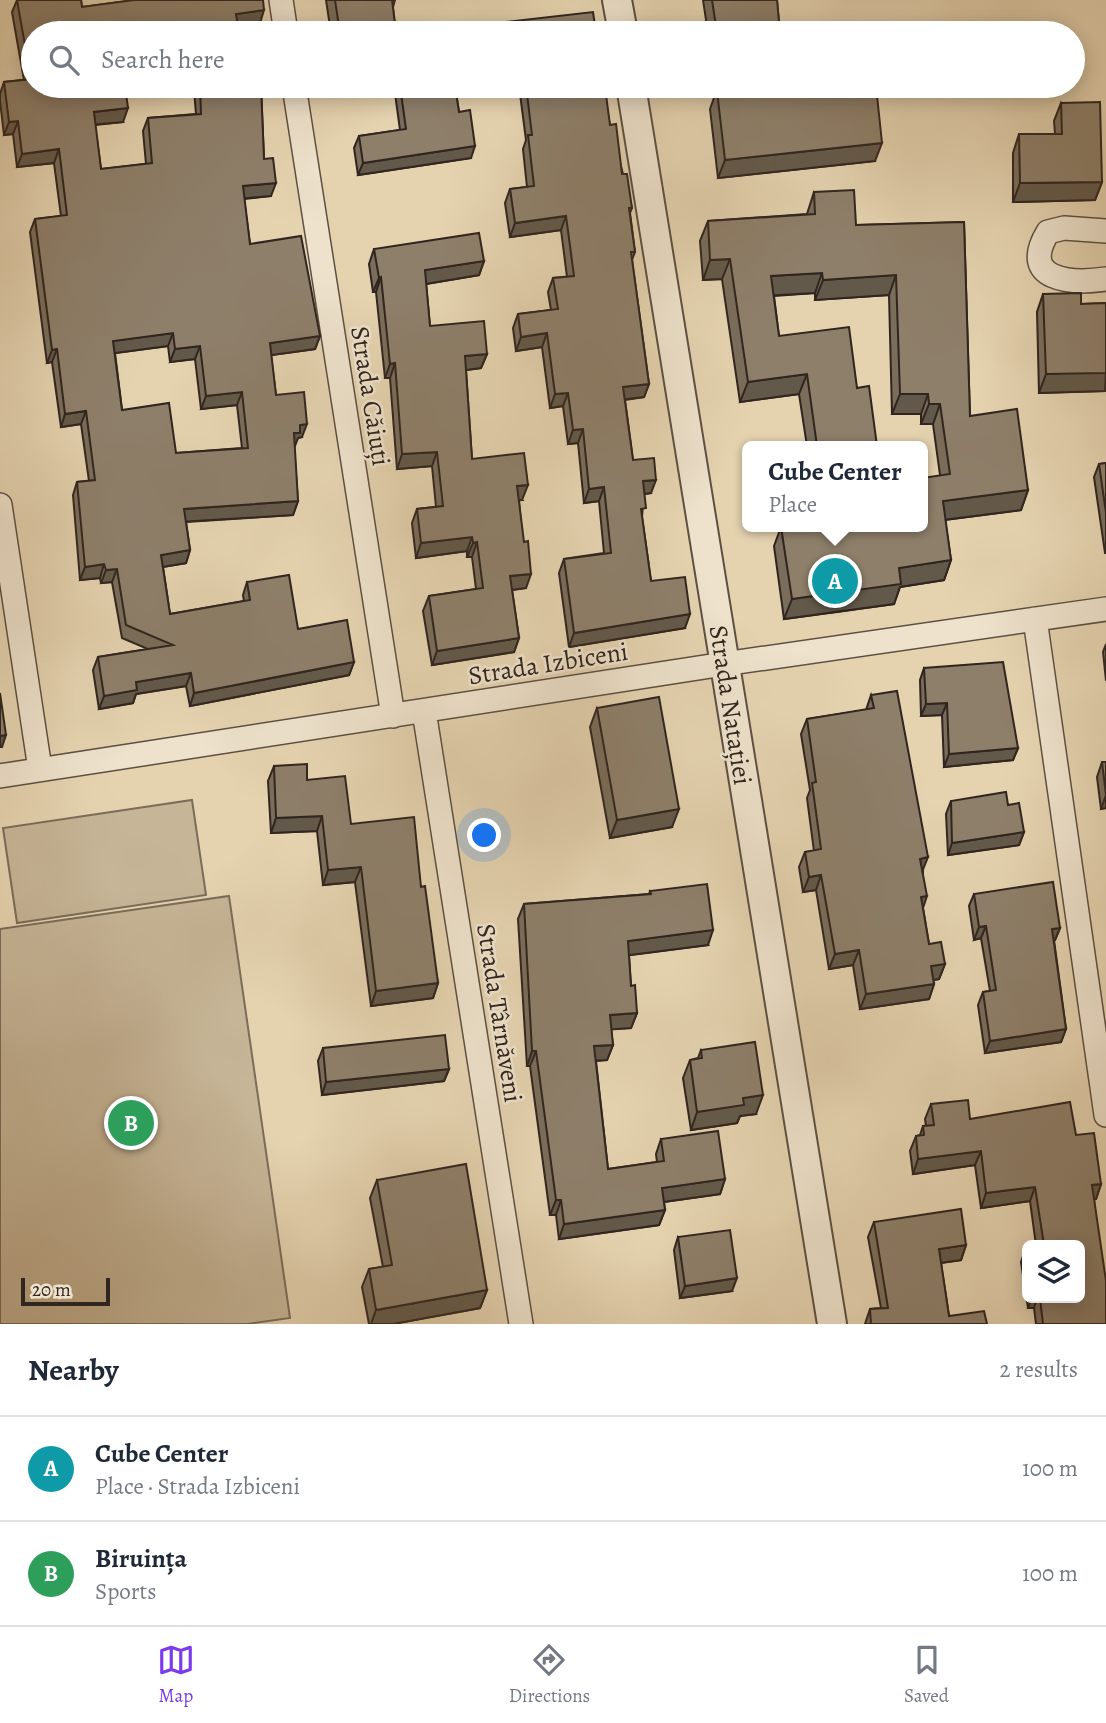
<!DOCTYPE html>
<meta charset="utf-8">
<style>
body{margin:0;font-family:Alegreya,serif;background:#f2f2f3;color:#1f2937}
.controls{position:absolute;right:21px;bottom:21px;display:grid;overflow:hidden;border-radius:10px;box-shadow:0 4px 18px #0003}
.controls button{width:63px;height:63px;display:grid;place-items:center;padding:0;border:0;border-bottom:2px solid #e0e1e3;background:#fff;color:#1f2937;font:35px sans-serif}
.scale{position:absolute;left:21px;bottom:18px;width:89px;box-sizing:border-box;padding-left:7px;border:4px solid #30251f;border-top:0;font-size:19px;line-height:24px;white-space:nowrap;color:#30251f;-webkit-text-stroke:5px #eee2cc;paint-order:stroke}
.you{position:absolute;left:485px;top:836px;width:24px;height:24px;margin:-18px;border:5px solid #fff;border-radius:50%;background:#1a73e8;box-shadow:0 0 0 10px #1a73e833}
.badge{display:grid;place-items:center;width:46px;height:46px;border-radius:50%;background:#7c3aed;color:#fff;font-size:23px;font-weight:700}
.pin{position:absolute;translate:-50% -50%;border:4px solid #fff;box-shadow:0 2px 7px #0006}
.popup{position:absolute;left:742px;top:441px;width:186px;height:91px;box-sizing:border-box;display:grid;place-content:center;border-radius:10px;background:#fff;filter:drop-shadow(0 2px 5px #0005);font-size:23px;white-space:nowrap;color:#747a83}
.popup b{font-size:26px;color:#1f2937}
.popup::after{content:'';position:absolute;left:50%;top:100%;margin-left:-14px;border:14px solid transparent;border-top-color:#fff}
.list{margin:0;padding:0;list-style:none}
h2{display:flex;justify-content:space-between;align-items:center;height:91px;margin:0;padding:0 28px;font-size:30px}
h2 small{font-size:23px;font-weight:400;color:#747a83}
.list li{display:grid;grid-template-columns:46px 1fr auto;gap:21px;align-items:center;box-sizing:border-box;height:105px;padding:0 28px;border-top:2px solid #e0e1e3}
.list b{display:block;font-size:26px;white-space:nowrap}
.list p{margin:0;font-size:23px;white-space:nowrap;color:#747a83}
.list em{font-size:23px;font-style:normal;color:#747a83}
.icon{flex:none;width:38px;height:38px;fill:none;stroke:currentColor;stroke-width:2;stroke-linecap:round;stroke-linejoin:round}
.map{position:relative;flex:none;width:1106px;height:1324px;overflow:hidden}
.search{position:absolute;background:#fff;box-shadow:0 4px 18px #0003;left:21px;right:21px;top:21px;height:77px;display:flex;align-items:center;gap:18px;box-sizing:border-box;padding:0 24px;border-radius:38px;color:#747a83;font-size:26px}
.sheet{height:301px;background:#fff}
nav{display:flex;justify-content:space-around;align-items:center;box-sizing:border-box;height:98px;border-top:2px solid #e0e1e3;background:#fff;font-size:19px;color:#747a83}
nav a{display:grid;justify-items:center;gap:4px}
nav .on{color:#7c3aed}
.map>svg:first-child{display:block}
.garden{fill:#c6b597;stroke:#7b6d5b;stroke-width:2}
.lines{fill:none;stroke-linecap:round;stroke-linejoin:round}
.minor-casing{stroke:#5d5043;stroke-width:26}
.tertiary-casing{stroke:#5d5043;stroke-width:32}
.minor{stroke:#eee2cc;stroke-width:23}
.tertiary{stroke:#eee2cc;stroke-width:28}
.wall{fill:#7a6d5b;stroke:#30251f;stroke-width:2;fill-rule:evenodd}
.shaded-wall{fill:#63594a;stroke:#30251f;stroke-width:2}
.building{fill:#8e7f6a;stroke:#30251f;stroke-width:2;fill-rule:evenodd}
.labels{text-anchor:middle;stroke-width:5;stroke-linejoin:round;paint-order:stroke}
.street-label{font-size:26px;fill:#30251f;stroke:#eee2cc}
</style>
<div class="map">
<svg width="1106" height="1324" viewBox="0 0 1106 1324">
<rect width="100%" height="100%" fill="#e5d3b0"/>
<filter id="stains"><feTurbulence type="fractalNoise" baseFrequency=".00286" numOctaves="4"/><feColorMatrix values="0 0 0 0 .2 0 0 0 0 .09 0 0 0 0 .02 0 0 0 .5 -.17"/></filter>
<radialGradient id="worn" r=".72"><stop offset=".6" stop-color="#630" stop-opacity="0"/><stop offset="1" stop-color="#630" stop-opacity=".3"/></radialGradient>
<!-- garden -->
<path class="garden" d="M192,800L206,895L17,923L3,828Z
M229,896L290,1318L247,1324H0V929Z"/>
<g class="lines">
<!-- minor casing -->
<g class="minor-casing">
<path id="minor" d="M281,0L286,33
M294,86L393,716
M1106,231L1064,228L1048,232C1018,281 1072,284 1106,279
M0,505L40,769
M1035,619L1106,1115
M424,711L521,1324
M0,776L724,664L1106,609"/>
</g>
<!-- tertiary casing -->
<g class="tertiary-casing">
<path id="tertiary" d="M617,0L623,33
M631,86L832,1324"/>
</g>
<!-- minor -->
<use href="#minor" class="minor"/>
<!-- tertiary -->
<use href="#tertiary" class="tertiary"/>
</g>
<!-- wall -->
<path class="wall" d="M17,0H81L82,7L128,1V0H263L260,23L238,26L239,33H33L123,122L95,125L101,169L146,164L143,131L148,118L196,114L194,90L196,86H261L264,159L271,196L244,199L250,244L320,336L315,349L271,355L276,395L302,437L298,438L294,446L298,501L293,515L186,522L190,550L186,563L163,567L170,614L244,601L243,595L247,582L298,629L354,662L349,675L190,706L186,686L136,694L133,703L99,709L93,670L98,657L148,649L122,638L112,582L101,583L100,578L80,580L73,495L77,482L89,481L81,424L61,427L52,362L47,363L30,232L35,219L61,216L54,163L17,167L13,134L4,135L0,101V94L4,82L24,80L12,12ZM168,346L170,362L195,359L201,409L237,405L242,448L176,453L122,410L115,353Z
M326,0H395L393,7L396,33H331Z
M703,0H777L780,33H708Z
M497,23L596,33H493Z
M394,86H455L459,112L471,158L358,175L354,148L359,136L400,130Z
M519,86H602L610,125L632,208L630,213L635,252L632,260L649,384L644,397L625,400L633,460L651,493L644,494L642,517L651,581L685,628L569,647L559,573L564,559L604,553L599,501L584,503L578,443L568,444L563,406L550,408L542,347L516,351L513,328L518,314L551,310L548,292L553,278L567,277L561,230L510,237L505,203L510,189L527,187L523,149L526,140Z
M715,86H834L835,88L875,161L718,178L710,109L716,92Z
M1061,103L1102,182L1095,200L1013,202V153L1019,134H1055L1054,121Z
M814,192L856,225L964,222L970,416L1028,490L1021,510L945,520L951,560L944,580L900,587L894,604L784,619L774,546L781,527H922L940,475L933,424H921V414H892L889,295L815,300V293L774,296L779,336L857,388L877,446H807L799,394L740,402L722,279L703,280L700,241L708,221L807,214Z
M374,249L484,261L479,275L426,284L430,326L487,354L481,368L466,370L472,459L522,500H519L526,588L512,590L519,638L514,652L432,665L423,611L429,596L476,589L472,557H467V551L416,558L412,523L417,509L436,507L432,466L397,469L390,378H385L376,292H373L369,264Z
M1043,294L1081,304L1106,303V388L1105,391L1039,393L1037,312Z
M1106,463V553H1105L1094,477L1099,464Z
M1106,644V681L1103,652Z
M924,668L1018,748L1013,760L944,767L942,715L921,716L920,680Z
M871,695L923,871V908L929,944L945,964L939,979L933,980L934,984L929,999L860,1009L853,965L829,969L816,890L803,892L799,867L805,852L814,851L807,798L810,790L801,734L807,719L866,710Z
M597,708L672,827L610,838L590,727Z
M1102,762H1106V808L1101,809L1097,777Z
M274,766L307,780L351,824L421,887L438,983L433,998L371,1006L355,882L323,885L317,831L271,833L268,781Z
M951,801L1008,805L1024,832L1019,845L948,855L946,814Z
M650,891L708,945L629,955L631,986L637,1013L631,1028L611,1029L613,1045L607,1060L596,1061L608,1169L657,1162L656,1154L661,1139L725,1179L720,1194L664,1202L665,1210L659,1225L559,1239L556,1215H550L530,1066H527L518,919L524,904L649,894Z
M974,894L1060,928L1055,940H1054L1066,1029L1061,1042L985,1053L978,1005L983,992L990,991L981,938L974,940L969,906Z
M323,1048L449,1069L444,1081L322,1095L318,1061Z
M701,1050L756,1114L740,1116L737,1123L691,1130L683,1078L690,1060L698,1058Z
M931,1104L970,1119L1076,1135L1101,1184L1096,1199H1094L1106,1324H1036L1034,1308H1028L1021,1262L1026,1247H1027V1298H1080L1036,1245L1030,1201L981,1208L975,1165L913,1174L910,1151L916,1136L920,1135L923,1126H926L925,1119Z
M377,1180L487,1290L480,1308L393,1324H369L362,1287L369,1269L383,1267L370,1198Z
M874,1222L966,1245L961,1260L941,1263L949,1316L987,1324H865L870,1309L881,1308L868,1237Z
M678,1237L732,1291L680,1298L674,1250Z"/>
<!-- shaded-wall -->
<path class="shaded-wall" d="M264,10L260,23L231,27L236,14Z
M197,22L193,33H128L129,30Z
M128,108L123,122L89,125L94,112Z
M18,121L13,134L4,135L9,122Z
M882,143L875,161L718,178L725,160Z
M475,146L471,158L358,175L363,163Z
M59,149L54,163L17,167L22,154Z
M1102,182L1095,200L1013,202L1020,183Z
M276,183L271,196L238,199L243,186Z
M566,216L561,230L510,237L515,223Z
M730,259L722,279L703,280L710,260Z
M484,261L479,275L420,285L425,270Z
M822,273L815,293L764,296L771,276Z
M896,275L889,295L815,300L823,280Z
M381,277L376,292H373L379,278Z
M173,333L168,346L108,354L113,341Z
M547,333L542,347L516,351L521,337Z
M320,336L315,349L265,356L270,343Z
M200,346L195,359L170,362L175,349Z
M57,349L52,362L47,363L52,350Z
M487,354L481,368L459,371L465,356Z
M395,363L390,378H385L390,364Z
M1106,371L1105,391L1039,393L1046,374Z
M807,374L799,394L740,402L748,382Z
M649,384L644,397L618,400L623,387Z
M242,392L237,405L201,409L206,396Z
M568,393L563,406L550,408L555,394Z
M900,394H928L921,414H892Z
M929,404H940L933,424H921Z
M86,411L81,424L61,427L65,414Z
M307,424L302,437L298,438L295,446H289L294,433L300,425Z
M583,429L578,443L568,444L573,430Z
M437,452L432,466L397,469L402,454Z
M656,480L651,493L638,495L643,481Z
M528,485L522,500L512,501L517,486Z
M604,487L599,501L584,503L589,489Z
M1028,490L1021,510L935,521L943,501Z
M298,501L293,515L179,522L184,509Z
M472,537L467,551L416,558L421,543Z
M477,542L472,557H467L473,543Z
M190,550L186,563L156,568L161,555Z
M951,560L944,580L900,587L894,604L784,619L792,599L899,568Z
M104,564L100,578L80,580L85,567Z
M117,569L112,582L101,583L106,570Z
M531,574L526,588L505,591L510,576Z
M690,614L685,628L569,647L574,633Z
M519,638L514,652L432,665L437,651Z
M354,662L349,675L190,706L194,693Z
M191,673L186,686L136,694L133,703L99,709L104,696L136,682Z
M947,703L942,715L921,716L926,704Z
M6,735L2,747H0V736Z
M1018,748L1013,760L944,767L949,754Z
M1106,795V808L1101,809Z
M679,809L672,827L610,838L617,820Z
M322,816L317,831L271,833L276,818Z
M1024,832L1019,845L948,855L952,843Z
M928,857L922,872L920,859Z
M361,867L355,882L323,885L328,870Z
M821,875L816,890L803,892L809,877Z
M927,896L922,911L921,897Z
M986,926L981,938L974,940L979,927Z
M1060,928L1055,940L1048,941L1052,929Z
M713,930L708,945L623,956L628,941Z
M859,950L853,965L829,969L835,954Z
M945,964L939,979L926,981L931,966Z
M438,983L433,998L371,1006L376,991Z
M934,984L929,999L860,1009L866,994Z
M637,1013L631,1028L605,1030L610,1015Z
M1066,1029L1061,1042L985,1053L990,1041Z
M613,1045L607,1060L589,1061L594,1046Z
M532,1051H536L530,1066H527Z
M449,1069L444,1081L322,1095L326,1082Z
M763,1095L756,1114L740,1116L737,1123L691,1130L697,1112L743,1098Z
M981,1151L975,1165L913,1174L918,1159Z
M725,1179L720,1194L656,1203L662,1188Z
M1101,1184L1096,1199L1086,1200L1092,1185Z
M1035,1187L1030,1201L981,1208L986,1193Z
M556,1200H561L556,1215H550Z
M665,1210L659,1225L559,1239L564,1224Z
M966,1245L961,1260L933,1264L939,1249Z
M737,1278L732,1291L680,1298L685,1286Z
M487,1290L480,1308L393,1324H371L376,1310Z
M1032,1298H1037L1034,1308H1028Z"/>
<!-- building -->
<path class="building" d="M17,0H81L82,7L134,0H263L264,10L236,14L239,33H198L197,22L129,30L130,33H33V86H125L128,108L94,112L101,169L152,163L148,118L201,114L200,86H261L264,159L273,158L276,183L243,186L250,244L301,236L320,336L270,343L276,395L304,392L307,424L300,425V433H294L298,501L184,509L190,550L161,555L170,614L250,600L247,582L289,575L298,629L347,620L354,662L194,693L191,673L136,682L137,690L104,696L98,657L173,645L126,625L117,569L106,570L104,564L85,567L77,482L95,480L86,411L65,414L57,349L52,350L35,219L67,215L59,149L22,154L18,121L9,122L4,82L31,79ZM173,333L175,349L200,346L206,396L242,392L248,448L176,453L169,403L122,410L113,341Z
M335,0H392L396,33H340Z
M712,0H777L780,33H717Z
M593,12L596,33H498L497,23Z
M400,86H455L459,112L470,110L475,146L363,163L359,136L406,129Z
M526,86L605,87L610,125L616,124L622,174H627L632,208H629L635,252H631L649,384L623,387L633,460L654,458L656,480L643,481L646,508L641,509L651,581L685,577L690,614L574,633L564,559L611,553L604,487L589,489L583,429L573,430L568,393L555,394L547,333L521,337L518,314L558,309L553,278L574,276L566,216L515,223L510,189L534,186L528,135H532Z
M725,86H834L835,88L854,86H876L882,143L725,160L717,91L725,90Z
M1100,102L1102,182L1020,183L1019,134H1062L1061,103Z
M854,190L856,225L964,222L970,416L1017,409L1028,490L943,501L951,560L899,568L901,584L792,599L781,527H922V478L950,474L940,404H929L928,394H900L896,275L823,280L822,273L771,276L779,336L849,327L857,388L869,386L877,446H817L807,374L748,382L730,259L710,260L708,221L815,214L814,192Z
M479,233L484,261L425,270L430,326L484,321L487,354L465,356L472,459L524,453L528,485L517,486L524,542L528,541L531,574L510,576L519,638L437,651L429,596L483,588L477,542L473,543L472,537L421,543L417,509L443,506L437,452L402,454L395,363L390,364L381,277L379,278L374,249Z
M1081,293V304L1106,303V373L1046,374L1043,294Z
M1106,463V513L1099,464Z
M1003,662L1018,748L949,754L947,703L926,704L924,668Z
M897,691L928,857L920,859L927,896L921,897L929,944L941,942L945,964L931,966L934,984L866,994L859,950L835,954L821,875L809,877L805,852L821,849L812,783L816,782L807,719L874,708L871,695Z
M0,693L6,735L0,736Z
M659,697L679,809L617,820L597,708Z
M1102,762H1106V795Z
M307,764V780L345,776L351,824L414,817L421,887L425,886L438,983L376,991L361,867L328,870L322,816L276,818L274,766Z
M1006,792L1008,805L1019,803L1024,832L952,843L951,801Z
M1053,882L1060,928L1052,929L1066,1029L990,1041L983,992L996,990L986,926L979,927L974,894Z
M707,884L713,930L628,941L631,986L635,985L637,1013L610,1015L613,1045L594,1046L608,1169L664,1161L661,1139L718,1131L725,1179L662,1188L665,1210L564,1224L561,1200H556L536,1051H532L524,904L651,894L650,891Z
M445,1035L449,1069L326,1082L323,1048Z
M755,1042L763,1095L743,1098L744,1105L697,1112L690,1060L702,1058L701,1050Z
M968,1100L970,1119L1070,1102L1076,1135L1094,1133L1101,1184L1092,1185L1106,1281V1324H1043L1040,1298H1080V1245H1039H1044L1035,1187L986,1193L981,1151L918,1159L916,1136L924,1135L923,1126L934,1125L931,1104Z
M466,1164L487,1290L376,1310L369,1269L392,1265L377,1180Z
M961,1209L966,1245L939,1249L949,1316L984,1311L987,1324H871L870,1309L888,1308L874,1222Z
M730,1230L737,1278L685,1286L678,1237Z"/>
<g class="labels">
<!-- street labels -->
<g class="street-label">
<text transform="translate(371 396) rotate(81)" y="9">Strada Căiuți</text>
<text transform="translate(548 663) rotate(-9)" y="9">Strada Izbiceni</text>
<text transform="translate(731 705) rotate(81)" y="9">Strada Natației</text>
<text transform="translate(500 1013) rotate(81)" y="9">Strada Târnăveni</text>
</g>
</g>
<rect width="100%" height="100%" filter="url(#stains)"/>
<rect width="100%" height="100%" fill="url(#worn)"/>
</svg>
<div class="controls">
<button><svg class="icon" aria-label="layers" viewBox="0 0 24 24"><path d="M12 4l9 5-9 5-9-5zM3 14l9 5 9-5"/></svg></button>
</div>
<div class="scale">20 m</div>
<div class="you"></div>
<div class="pin badge" style="left:835px;top:581px;background:#0f9aa8">A</div>
<div class="popup"><b>Cube Center</b>Place</div>
<div class="pin badge" style="left:131px;top:1123px;background:#2e9e5b">B</div>
<div class="search"><svg class="icon" aria-label="search" viewBox="0 0 24 24"><circle cx="10" cy="10" r="6"/><path d="M15 15l6 6"/></svg>Search here</div>
</div>
<section class="sheet">
<h2>Nearby<small>2 results</small></h2>
<ul class="list">
<li><span class="badge" style="background:#0f9aa8">A</span><div><b>Cube Center</b><p>Place · Strada Izbiceni</p></div><em>100 m</em></li>
<li><span class="badge" style="background:#2e9e5b">B</span><div><b>Biruința</b><p>Sports</p></div><em>100 m</em></li>
</ul>
</section>
<nav>
<a class="on"><svg class="icon" aria-label="map" viewBox="0 0 24 24"><path d="M3 6l6-2 6 2 6-2v14l-6 2-6-2-6 2zM9 4v14M15 6v14"/></svg>Map</a>
<a><svg class="icon" aria-label="directions" viewBox="0 0 24 24"><path d="M12 3l9 9-9 9-9-9zM9 14v-3h6M13 9l2 2-2 2"/></svg>Directions</a>
<a><svg class="icon" aria-label="saved" viewBox="0 0 24 24"><path d="M7 4h10v16l-5-4-5 4z"/></svg>Saved</a>
</nav>
